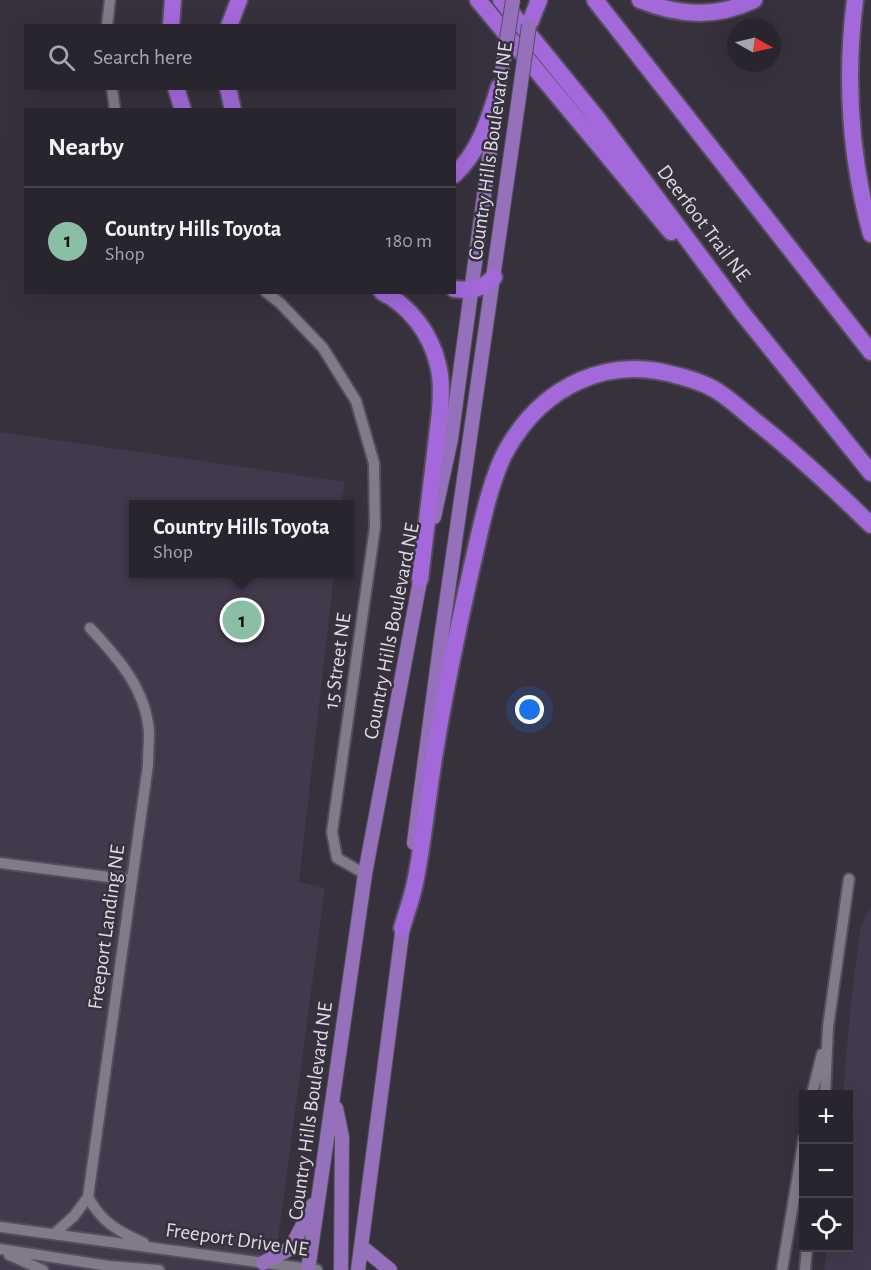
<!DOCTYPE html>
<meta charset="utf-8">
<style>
body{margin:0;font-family:"Alegreya Sans",sans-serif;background:#312d36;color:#f1f3f6}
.controls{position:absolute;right:18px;bottom:18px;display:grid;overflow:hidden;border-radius:0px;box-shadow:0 6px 24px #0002}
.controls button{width:54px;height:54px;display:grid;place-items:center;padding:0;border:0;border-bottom:2px solid #45424a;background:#29252e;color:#f1f3f6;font:30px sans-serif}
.compass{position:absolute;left:727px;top:18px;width:54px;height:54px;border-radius:50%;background:#29252e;box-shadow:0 6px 24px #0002;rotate:98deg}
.you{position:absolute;left:530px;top:710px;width:21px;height:21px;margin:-15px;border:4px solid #fff;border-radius:50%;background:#1a73e8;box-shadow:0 0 0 9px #1a73e833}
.badge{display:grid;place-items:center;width:39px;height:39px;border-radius:50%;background:#8abfa5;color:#111;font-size:20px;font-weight:700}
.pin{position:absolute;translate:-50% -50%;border:3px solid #fff;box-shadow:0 2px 6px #0006}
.popup{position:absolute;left:129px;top:500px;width:225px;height:78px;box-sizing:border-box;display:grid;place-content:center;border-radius:0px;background:#29252e;filter:drop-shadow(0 2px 4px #0005);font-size:20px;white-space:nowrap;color:#a5a5aa}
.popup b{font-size:22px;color:#f1f3f6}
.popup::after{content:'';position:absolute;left:50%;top:100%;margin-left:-12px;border:12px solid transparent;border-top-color:#29252e}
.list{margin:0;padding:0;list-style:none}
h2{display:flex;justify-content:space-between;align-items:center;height:78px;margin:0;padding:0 24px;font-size:26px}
h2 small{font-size:20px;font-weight:400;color:#a5a5aa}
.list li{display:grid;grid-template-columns:39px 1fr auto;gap:18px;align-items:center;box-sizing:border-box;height:108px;padding:0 24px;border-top:2px solid #45424a}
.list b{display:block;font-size:22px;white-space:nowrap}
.list p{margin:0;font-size:20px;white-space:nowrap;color:#a5a5aa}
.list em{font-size:20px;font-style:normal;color:#a5a5aa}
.icon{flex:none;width:33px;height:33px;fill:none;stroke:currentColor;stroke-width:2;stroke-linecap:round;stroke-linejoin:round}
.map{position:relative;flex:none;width:871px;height:1270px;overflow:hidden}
.search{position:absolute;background:#29252e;box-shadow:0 6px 24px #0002;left:24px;top:24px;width:432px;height:66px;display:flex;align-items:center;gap:15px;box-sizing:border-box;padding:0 21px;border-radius:0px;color:#a5a5aa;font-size:22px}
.panel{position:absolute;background:#29252e;box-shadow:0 6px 24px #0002;left:24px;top:108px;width:432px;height:186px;border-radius:0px}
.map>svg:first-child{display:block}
.built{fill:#42394c}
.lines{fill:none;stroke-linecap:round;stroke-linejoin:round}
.minor-casing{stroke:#534f5a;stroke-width:14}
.major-casing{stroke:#534f5a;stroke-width:16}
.highway-casing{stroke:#534f5a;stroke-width:20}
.minor{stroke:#817a8a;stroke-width:10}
.major{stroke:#9570bb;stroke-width:14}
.highway{stroke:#a369db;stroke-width:16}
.major-bridge-casing{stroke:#534f5a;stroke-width:16;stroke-linecap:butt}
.major-bridge{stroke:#9570bb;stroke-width:14}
.labels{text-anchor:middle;stroke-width:5;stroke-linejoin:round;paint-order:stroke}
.street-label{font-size:21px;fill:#dddae2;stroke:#37313e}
</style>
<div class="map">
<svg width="871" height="1270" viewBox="0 0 871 1270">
<rect width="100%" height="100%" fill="#37313e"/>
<!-- built -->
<path class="built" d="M0,432L345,482L342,504H134V574H334L299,882L325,888L274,1270H0Z
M871,909V1270H824L827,1248H848V1094H843L851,1001L857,954L861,926L865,916Z"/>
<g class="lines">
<!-- minor casing -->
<g class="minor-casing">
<path id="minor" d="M107,26L110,0
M112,88L115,110
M266,292L280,303L323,348L356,401L374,463L375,527L332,832L337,858L365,874
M0,863L132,880
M812,1094L822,1054
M825,1094L828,1027L849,879
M88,1197C102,1223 118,1231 144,1243
M0,1227L317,1270
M54,1234L74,1216L88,1197L148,765C148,755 149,743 149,732C146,689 118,658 90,628
M0,1249L109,1266L159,1270
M9,1255L43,1270
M782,1270L804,1138
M805,1270L807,1248"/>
</g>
<!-- major casing -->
<g class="major-casing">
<path id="major" d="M434,517L451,439L495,115
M414,843L441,639L519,97
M336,1108L342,1137L341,1270
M362,1247L390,1270
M263,1263L291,1248L313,1205
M308,1270L365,874L422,570
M358,1270L404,918"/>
</g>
<!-- highway casing -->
<g class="highway-casing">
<path id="highway" d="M478,0L671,232
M501,0L597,118L743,314L871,473
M595,0L871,352
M640,0C678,16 717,18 754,0
M855,0C845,79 850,157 871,234
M529,25L539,0
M171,26L173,0
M229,26L239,0
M176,88L183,110
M228,88L233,110
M454,175C480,151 489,119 499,87
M454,289C474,291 480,290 494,277
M382,292C410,306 431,334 438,365C442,380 441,396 440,412L420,579
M402,928C407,911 413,895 416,878C424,836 428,793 435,752C445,689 458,628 472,566C480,532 490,479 507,449C543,386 608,354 679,376C691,379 703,383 714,389C729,398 742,410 755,421C796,453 834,489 871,525"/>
</g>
<!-- minor -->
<use href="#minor" class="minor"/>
<!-- major -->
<use href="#major" class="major"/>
<!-- highway -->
<use href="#highway" class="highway"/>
<!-- major-bridge casing -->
<g class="major-bridge-casing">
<path id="major-bridge" d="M502,71L513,0
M519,97L529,25"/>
</g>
<!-- major-bridge -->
<use href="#major-bridge" class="major-bridge"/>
</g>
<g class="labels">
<!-- street labels -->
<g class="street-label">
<text transform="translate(490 151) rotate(-82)" y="7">Country Hills Boulevard NE</text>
<text transform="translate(704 223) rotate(53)" y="7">Deerfoot Trail NE</text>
<text transform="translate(391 631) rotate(-79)" y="7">Country Hills Boulevard NE</text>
<text transform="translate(337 661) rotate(-82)" y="7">15 Street NE</text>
<text transform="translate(106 927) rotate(-82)" y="7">Freeport Landing NE</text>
<text transform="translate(310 1111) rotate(-82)" y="7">Country Hills Boulevard NE</text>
<text transform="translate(237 1239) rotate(8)" y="7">Freeport Drive NE</text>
</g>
</g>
</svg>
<div class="controls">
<button>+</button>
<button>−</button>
<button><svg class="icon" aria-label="locate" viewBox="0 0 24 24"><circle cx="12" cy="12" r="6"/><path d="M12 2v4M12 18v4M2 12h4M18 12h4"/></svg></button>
</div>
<svg class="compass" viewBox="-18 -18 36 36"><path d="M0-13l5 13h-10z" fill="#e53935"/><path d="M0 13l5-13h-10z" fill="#a5a5aa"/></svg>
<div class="you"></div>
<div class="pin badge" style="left:242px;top:620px">1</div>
<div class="popup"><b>Country Hills Toyota</b>Shop</div>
<div class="search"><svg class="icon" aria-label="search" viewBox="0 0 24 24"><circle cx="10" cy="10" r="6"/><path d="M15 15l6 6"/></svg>Search here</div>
<section class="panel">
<h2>Nearby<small></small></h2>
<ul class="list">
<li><span class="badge">1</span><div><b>Country Hills Toyota</b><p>Shop</p></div><em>180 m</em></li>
</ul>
</section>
</div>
